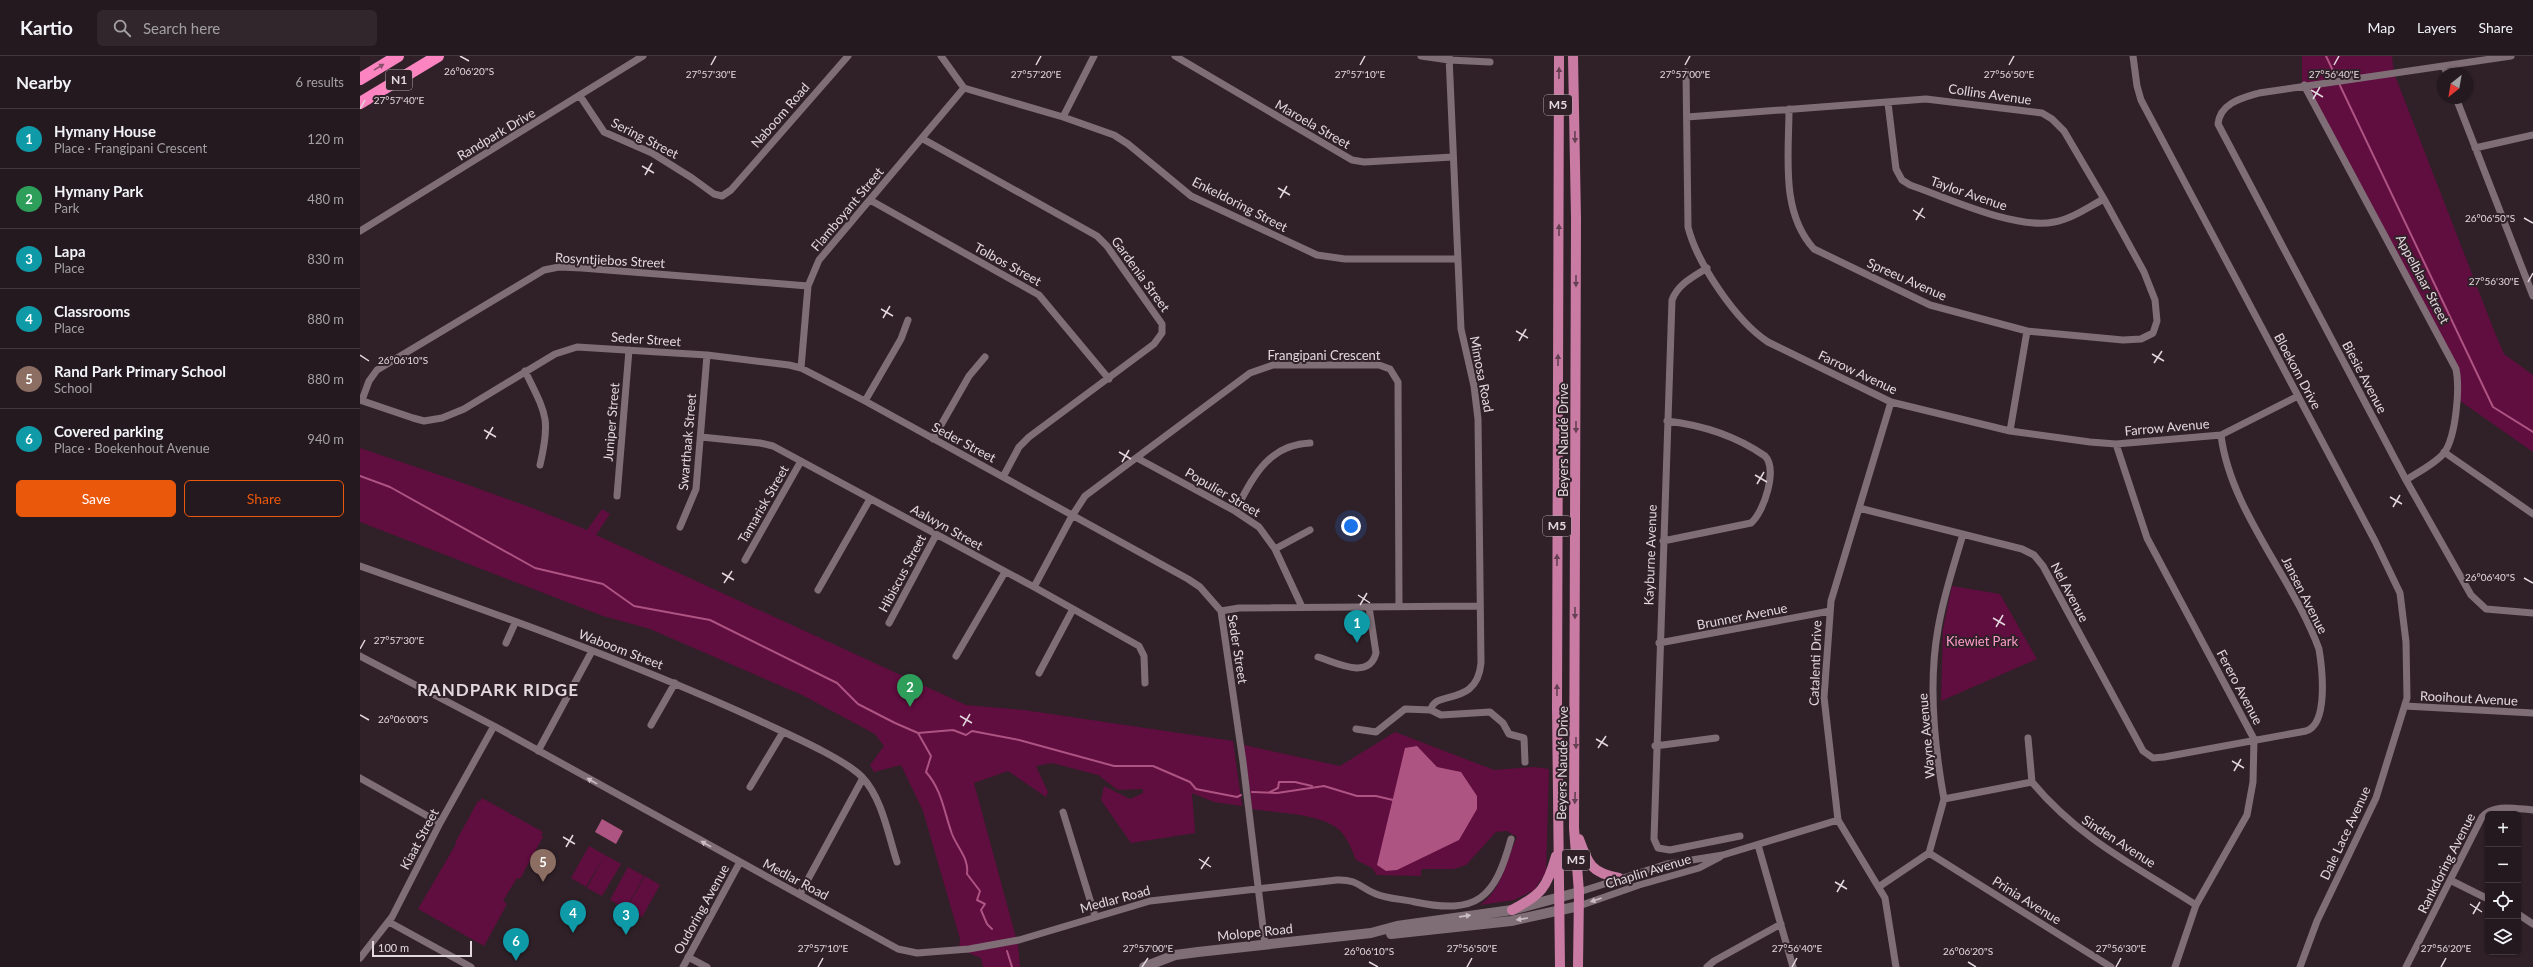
<!DOCTYPE html>
<meta charset="utf-8">
<style>
body{margin:0;font-family:Lato,sans-serif;background:#30262b;color:#f1f3f6}
.controls{position:absolute;right:12px;bottom:12px;display:grid;overflow:hidden;border-radius:6px;box-shadow:0 1px 3px #0004}
.controls button{width:36px;height:36px;display:grid;place-items:center;padding:0;border:0;border-bottom:1px solid #41383c;background:#24191e;color:#f1f3f6;font:20px sans-serif}
.compass{position:absolute;left:2077px;top:12px;width:36px;height:36px;border-radius:50%;background:#24191e;box-shadow:0 1px 3px #0004;rotate:211deg}
.scale{position:absolute;left:12px;bottom:10px;width:100px;box-sizing:border-box;padding-left:4px;border:2px solid #e2d8dd;border-top:0;font-size:11px;line-height:14px;white-space:nowrap;color:#e2d8dd;-webkit-text-stroke:3px #302128;paint-order:stroke}
.you{position:absolute;left:991px;top:470px;width:14px;height:14px;margin:-10px;border:3px solid #fff;border-radius:50%;background:#1a73e8;box-shadow:0 0 0 6px #1a73e833}
.badge{display:grid;place-items:center;width:26px;height:26px;border-radius:50%;background:#ea580c;color:#fff;font-size:13px;font-weight:700}
.pin{position:absolute;translate:-50% -33px;filter:drop-shadow(0 1px 2px #0008)}
.pin::after{content:'';position:absolute;top:21px;width:14px;height:12px;background:inherit;clip-path:polygon(0 0,100% 0,50% 100%)}
.list{margin:0;padding:0;list-style:none}
h2{display:flex;justify-content:space-between;align-items:center;height:52px;margin:0;padding:0 16px;font-size:17px}
h2 small{font-size:13px;font-weight:400;color:#a3a0a4}
.list li{display:grid;grid-template-columns:26px 1fr auto;gap:12px;align-items:center;box-sizing:border-box;height:60px;padding:0 16px;border-top:1px solid #41383c}
.list b{display:block;font-size:15px;white-space:nowrap}
.list p{margin:0;font-size:13px;white-space:nowrap;color:#a3a0a4}
.list em{font-size:13px;font-style:normal;color:#a3a0a4}
.actions{display:flex;gap:8px;padding:12px 16px}
.actions a{flex:1;padding:9px 0;border:1px solid #ea580c;border-radius:6px;text-align:center;font-size:14px;color:#ea580c}
.actions .main{background:#ea580c;color:#fff}
.icon{flex:none;width:22px;height:22px;fill:none;stroke:currentColor;stroke-width:2;stroke-linecap:round;stroke-linejoin:round}
.map{position:relative;flex:none;width:2173px;height:911px;overflow:hidden}
header{display:flex;align-items:center;gap:24px;box-sizing:border-box;height:56px;padding:0 20px;background:#24191e;border-bottom:1px solid #41383c}
header strong{font-size:19px}
nav{display:flex;gap:22px;margin-inline-start:auto;font-size:14px}
.search{width:280px;height:36px;background:#30262b;display:flex;align-items:center;gap:10px;box-sizing:border-box;padding:0 14px;border-radius:6px;color:#a3a0a4;font-size:15px}
main{display:flex}
aside{flex:1;background:#24191e}
.map>svg:first-child{display:block}
.green{fill:#600d3f}
.water{fill:#ae5482}
.lines{fill:none;stroke-linecap:round;stroke-linejoin:round}
.stream{stroke:#ae5482;stroke-width:2}
.street{stroke:#806e76;stroke-width:7}
.secondary{stroke:#806e76;stroke-width:10}
.primary{stroke:#ca7ba3;stroke-width:10}
.highway{stroke:#fb84c1;stroke-width:12}
.oneway{fill:#8b4e6d}
.oneway2{fill:#664053}
.oneway3{fill:#cabec3}
.ticks{fill:none;stroke:#e2d8dd;stroke-width:1.5}
.labels{text-anchor:middle;stroke-width:4;stroke-linejoin:round;paint-order:stroke}
.shield{fill:#302128;stroke:#ada1a7;stroke-width:1}
.shield-label{font-size:12px;font-weight:bold;fill:#e2d8dd}
.street-label{font-size:13px;fill:#e2d8dd;stroke:#302128}
.park-label{font-size:13px;fill:#ff9ecd;stroke:#302128}
.district-label{font-size:17px;font-weight:bold;letter-spacing:1px;fill:#e2d8dd;stroke:#302128}
.ticks-label{font-size:10px;text-anchor:middle;fill:#e2d8dd;stroke:#302128;stroke-width:4;stroke-linejoin:round;paint-order:stroke}
</style>
<header>
<strong>Kartio</strong>
<div class="search"><svg class="icon" aria-label="search" viewBox="0 0 24 24"><circle cx="10" cy="10" r="6"/><path d="M15 15l6 6"/></svg>Search here</div>
<nav><a>Map</a><a>Layers</a><a>Share</a></nav>
</header>
<main>
<aside>
<h2>Nearby<small>6 results</small></h2>
<ul class="list">
<li><span class="badge" style="background:#0f9aa8">1</span><div><b>Hymany House</b><p>Place · Frangipani Crescent</p></div><em>120 m</em></li>
<li><span class="badge" style="background:#2e9e5b">2</span><div><b>Hymany Park</b><p>Park</p></div><em>480 m</em></li>
<li><span class="badge" style="background:#0f9aa8">3</span><div><b>Lapa</b><p>Place</p></div><em>830 m</em></li>
<li><span class="badge" style="background:#0f9aa8">4</span><div><b>Classrooms</b><p>Place</p></div><em>880 m</em></li>
<li><span class="badge" style="background:#8d6e63">5</span><div><b>Rand Park Primary School</b><p>School</p></div><em>880 m</em></li>
<li><span class="badge" style="background:#0f9aa8">6</span><div><b>Covered parking</b><p>Place · Boekenhout Avenue</p></div><em>940 m</em></li>
</ul>
<div class="actions"><a class="main">Save</a><a>Share</a></div>
</aside>
<div class="map">
<svg width="2173" height="911" viewBox="0 0 2173 911">
<rect width="100%" height="100%" fill="#302128"/>
<!-- green -->
<path class="green" d="M1942,0H2032L2034,17L2135,277L2144,298L2173,319V396L2096,342L2094,314L1942,30Z
M0,392C76,418 153,443 227,474L242,453L250,458L236,479L606,649L664,654L873,685L882,750L854,746L832,737L835,777L771,787L741,744L744,730L770,743L783,737V733L758,734L738,719L692,707L676,710L688,736L686,741L648,715L614,727L658,889L660,911H623L621,902L599,893L600,883L563,755L541,709L514,716L510,709L524,690L515,678L442,639L290,573L243,560L0,466Z
M1592,530L1640,538L1677,603L1581,645L1583,573Z
M1035,676L1134,714L1174,711L1189,713L1186,816L1174,834L1154,844L1120,849C1143,832 1146,805 1157,781L1147,775L1136,776L1106,809L1094,813H1061V820L1017,819L1012,812L996,804C991,792 986,777 974,770C952,757 917,757 892,753L884,689L980,710Z
M122,742L183,776L181,779L183,781L160,823L157,822L143,845L147,848L124,890L58,853L96,788L95,787L118,745H120Z
M229,790L245,799L226,831L211,822Z
M245,799L261,808L242,840L227,832Z
M268,811L284,820L266,852L250,844Z
M285,820L300,829L282,861L266,853Z"/>
<!-- water -->
<path class="water" d="M1057,690L1077,711L1101,716L1117,740V753L1099,784L1037,814L1026,815L1017,809L1045,692Z
M242,763L263,775L256,788L235,776Z"/>
<g class="lines">
<!-- stream -->
<path class="stream" d="M1966,0L2133,351L2173,376
M0,420L30,431L175,512L243,528L274,550L350,564L477,627L498,648L535,667L558,677L593,674L606,679L612,675L659,684L754,710H793L830,726L836,733L877,741L881,739
M558,677L571,700L566,716C582,734 584,756 592,778C598,793 609,802 607,818L620,835L617,844L625,848L621,854L627,868L632,873
M892,736L917,737L964,730L997,740H1016L1033,744
M910,736L918,732L919,726H935L952,730
M647,895L652,911"/>
<!-- street -->
<path class="street" d="M581,0L604,32
M815,0L992,104L1004,106L1093,101
M1061,0L1089,4L1130,6
M1089,0L1101,273L1114,330L1118,363L1121,607C1117,652 1074,633 1071,654L1081,659L1130,656L1143,667L1149,678L1164,682L1165,706
M1773,0L1777,30L1781,44L2015,485L2040,537L2046,586L2047,642L2016,742L1957,865L1940,911
M2151,0L1899,37C1882,42 1860,47 1858,68L2046,424L2111,539L2126,553L2173,557
M2084,10L2087,18
M1326,16L1328,171C1337,207 1376,265 1408,286L1531,346L1650,375L1730,386L1756,388L1861,379L1938,340
M1944,29L2096,313C2100,332 2096,381 2084,397C2075,408 2058,416 2046,424
M604,32L703,61L754,79L768,88L831,140L957,199L985,203H1097
M220,40L244,76L292,97L332,122L354,138L362,140L371,134L488,0
M2096,42L2173,240
M1528,47L1536,113L1542,124L1550,129C1588,142 1655,174 1694,166C1712,163 1728,151 1744,143
M703,61L734,0
M1327,61L1566,43L1682,57L1692,63L1704,75L1744,143L1784,216L1795,244L1797,265L1793,277L1781,283L1763,284L1667,275L1570,249L1454,193C1420,156 1429,99 1429,53
M563,83L737,180L747,190L802,268V277L794,288L669,381L659,391L643,421
M2115,92L2173,79
M510,144L679,239L749,323
M0,175L283,0
M1347,212C1333,221 1318,228 1312,244L1294,783L1298,792L1310,794L1380,780
M441,312L448,230L459,204L604,32
M165,315C186,358 191,362 180,409
M0,344L53,362L64,365L82,362L104,353L195,298L217,291L347,299L429,309L441,312L505,345L828,523L840,531L861,555L883,706L905,888
M2,344L9,325L17,314L184,214L199,211L222,212L448,230
M505,345L541,283L548,264
M1531,346L1471,545L1464,641L1478,764L1525,842L1536,911
M1650,375L1667,275
M341,381L400,387L413,390L674,531L779,590L784,600L785,627
M573,383L609,320L625,301
M1756,388L1787,482L1894,683L1893,726L1887,759L1836,849L1815,911
M2084,396L2173,458
M777,402L875,455L899,471L915,493L942,551
M257,440L269,294
M1499,452L1662,493L1674,499L1683,510L1783,695L1793,702L1804,701L1946,675C1969,668 1962,611 1959,593C1933,522 1870,454 1861,379
M875,455C893,422 907,389 950,387
M320,471L336,433L347,299
M1303,485L1391,467C1404,456 1418,413 1405,400C1376,380 1342,369 1307,365
M915,493L950,474
M385,504L441,405
M0,510C134,557 269,605 398,664C423,676 484,702 502,721C522,742 528,778 537,806
M674,531L712,460L725,440L890,317L913,309H1019L1030,313L1038,326L1039,550
M458,534L510,443
M861,555L879,552L1119,550
M529,567L576,479
M146,587L155,567
M1299,587L1470,555
M0,600L134,670L538,893L557,897L609,893L659,884L790,845L977,824C998,823 1000,832 1016,838C1028,843 1043,843 1055,846C1118,859 1135,842 1151,783
M596,600L645,516
M958,601C975,606 1009,625 1016,597L1009,551
M679,617L713,553
M2045,650L2173,657
M291,669L315,627
M996,673L1016,676L1045,653L1071,654
M1668,682L1672,726
M1295,690L1356,682
M178,695L232,595
M0,722L80,767
M1672,726C1718,782 1777,811 1836,849
M390,731L423,676
M1584,743L1672,726
M703,756L735,860
M1398,789L1433,911
M1569,797L1751,911
M2090,824L2128,843
M1520,830L1569,797L1584,743C1574,688 1568,628 1578,573C1583,541 1594,509 1603,478
M1219,836L1307,808L1363,799L1478,764
M440,838L503,722
M1219,850L1279,829L1339,812L1360,801
M2158,858L2173,868
M29,866L111,911
M328,901L347,911
M0,902L32,861L80,767L134,670
M323,911L380,806
M1347,911L1354,905L1421,868
M2046,911L2122,761C2134,747 2157,753 2173,754"/>
<!-- secondary -->
<path class="secondary" d="M1031,878L1151,865L1219,850
M784,911L815,899L838,896L1011,877L1037,870L1152,854L1219,836"/>
<!-- primary -->
<path class="primary" d="M1199,0L1197,653L1200,911
M1213,0L1216,163L1214,772L1219,836L1218,911
M1219,783C1228,808 1231,817 1259,822
M1152,854C1181,839 1187,832 1196,800"/>
<!-- highway -->
<path class="highway" d="M0,23L38,0
M0,47L78,0"/>
</g>
<!-- one-way arrows -->
<defs><path id="oneway-solid" d="M-6-.8H1V-3.2L6.5 0L1 3.2V.8H-6Z"/></defs>
<use class="oneway" href="#oneway-solid" transform="translate(19 11) rotate(-31)"/>
<g class="oneway2">
<use href="#oneway-solid" transform="translate(1199 17) rotate(-89)"/>
<use href="#oneway-solid" transform="translate(1215 81) rotate(89)"/>
<use href="#oneway-solid" transform="translate(1199 174) rotate(-90)"/>
<use href="#oneway-solid" transform="translate(1216 225) rotate(90)"/>
<use href="#oneway-solid" transform="translate(1198 304) rotate(-90)"/>
<use href="#oneway-solid" transform="translate(1216 371) rotate(90)"/>
<use href="#oneway-solid" transform="translate(1197 504) rotate(-90)"/>
<use href="#oneway-solid" transform="translate(1215 557) rotate(90)"/>
<use href="#oneway-solid" transform="translate(1197 634) rotate(-90)"/>
<use href="#oneway-solid" transform="translate(1216 687) rotate(90)"/>
<use href="#oneway-solid" transform="translate(1215 742) rotate(92)"/>
</g>
<g class="oneway3">
<use href="#oneway-solid" transform="translate(232 725) rotate(-151)"/>
<use href="#oneway-solid" transform="translate(346 788) rotate(-151)"/>
<use href="#oneway-solid" transform="translate(1236 844) rotate(161)"/>
<use href="#oneway-solid" transform="translate(1105 860) rotate(-8)"/>
<use href="#oneway-solid" transform="translate(1162 863) rotate(171)"/>
</g>
<!-- ticks -->
<path class="ticks" d="M100,0L109,5M351,9L356,0M676,9L681,0M1000,9L1005,0M1325,9L1330,0M1649,9L1654,0M1974,9L1979,0M1951,34L1963,41M1953,43L1960,31M0,53L5,44M282,110L294,117M285,119L292,107M918,132L930,139M920,142L927,130M1553,154L1565,162M2164,162L2173,167M1556,164L1563,152M2168,226L2173,217M521,253L533,260M523,262L530,250M1156,275L1168,282M1159,285L1166,273M1792,298L1804,305M0,299L9,305M1794,307L1802,295M124,374L136,381M126,383L133,371M759,396L771,403M762,406L769,394M1395,419L1407,426M1397,428L1404,416M2030,441L2042,448M2033,451L2040,439M362,517L374,524M2164,522L2173,527M364,527L372,515M998,539L1010,547M1000,549L1007,537M1633,562L1645,569M1636,571L1643,559M0,593L5,584M0,659L9,664M600,660L612,667M603,670L610,658M1236,683L1248,690M1238,692L1246,680M1872,705L1884,712M1874,715L1881,703M203,781L215,788M206,791L213,779M839,803L851,811M841,813L849,801M1475,826L1487,833M1477,836L1484,824M2110,848L2122,856M2113,858L2120,846M1009,906L1018,911M1608,906L1616,911M458,911L463,902M782,911L788,902M1107,911L1112,902M1432,911L1437,902M1756,911L1761,902M2081,911L2086,902"/>
<g class="labels">
<!-- shield labels -->
<g class="shield">
<rect x="26" y="14" width="26" height="20" rx="3"/>
<rect x="1184" y="39" width="28" height="20" rx="3"/>
<rect x="1183" y="460" width="28" height="20" rx="3"/>
<rect x="1202" y="794" width="28" height="20" rx="3"/>
</g>
<g class="shield-label">
<text x="39" y="28">N1</text>
<text x="1198" y="53">M5</text>
<text x="1197" y="474">M5</text>
<text x="1216" y="808">M5</text>
</g>
<!-- street labels -->
<g class="street-label">
<text transform="translate(1630 38) rotate(8)" y="5">Collins Avenue</text>
<text transform="translate(420 59) rotate(-49)" y="5">Naboom Road</text>
<text transform="translate(953 68) rotate(30)" y="5">Maroela Street</text>
<text transform="translate(136 78) rotate(-31)" y="5">Randpark Drive</text>
<text transform="translate(285 82) rotate(27)" y="5">Sering Street</text>
<text transform="translate(1609 137) rotate(19)" y="5">Taylor Avenue</text>
<text transform="translate(880 148) rotate(27)" y="5">Enkeldoring Street</text>
<text transform="translate(487 153) rotate(-50)" y="5">Flamboyant Street</text>
<text transform="translate(250 204) rotate(3)" y="5">Rosyntjiebos Street</text>
<text transform="translate(648 208) rotate(29)" y="5">Tolbos Street</text>
<text transform="translate(781 218) rotate(54)" y="5">Gardenia Street</text>
<text transform="translate(1547 223) rotate(24)" y="5">Spreeu Avenue</text>
<text transform="translate(2063 223) rotate(62)" y="5">Appelblaar Street</text>
<text transform="translate(286 283) rotate(4)" y="5">Seder Street</text>
<text x="964" y="304">Frangipani Crescent</text>
<text transform="translate(1938 315) rotate(62)" y="5">Bloekom Drive</text>
<text transform="translate(1498 316) rotate(25)" y="5">Farrow Avenue</text>
<text transform="translate(1122 318) rotate(79)" y="5">Mimosa Road</text>
<text transform="translate(2005 321) rotate(62)" y="5">Biesie Avenue</text>
<text transform="translate(251 366) rotate(-85)" y="5">Juniper Street</text>
<text transform="translate(1807 371) rotate(-5)" y="5">Farrow Avenue</text>
<text transform="translate(1203 384) rotate(-90)" y="5">Beyers Naudé Drive</text>
<text transform="translate(327 386) rotate(-85)" y="5">Swarthaak Street</text>
<text transform="translate(604 386) rotate(28)" y="5">Seder Street</text>
<text transform="translate(863 436) rotate(30)" y="5">Populier Street</text>
<text transform="translate(403 448) rotate(-60)" y="5">Tamarisk Street</text>
<text transform="translate(587 471) rotate(29)" y="5">Aalwyn Street</text>
<text transform="translate(1290 499) rotate(-88)" y="5">Kayburne Avenue</text>
<text transform="translate(542 517) rotate(-62)" y="5">Hibiscus Street</text>
<text transform="translate(1710 536) rotate(62)" y="5">Nel Avenue</text>
<text transform="translate(1945 539) rotate(63)" y="5">Jansen Avenue</text>
<text transform="translate(1382 560) rotate(-11)" y="5">Brunner Avenue</text>
<text transform="translate(261 593) rotate(21)" y="5">Waboom Street</text>
<text transform="translate(878 593) rotate(81)" y="5">Seder Street</text>
<text transform="translate(1455 607) rotate(-88)" y="5">Catalenti Drive</text>
<text transform="translate(1880 631) rotate(62)" y="5">Ferero Avenue</text>
<text transform="translate(2109 642) rotate(3)" y="5">Rooihout Avenue</text>
<text transform="translate(1566 680) rotate(-95)" y="5">Wayne Avenue</text>
<text transform="translate(1202 707) rotate(-89)" y="5">Beyers Naudé Drive</text>
<text transform="translate(1985 777) rotate(-65)" y="5">Dale Lace Avenue</text>
<text transform="translate(59 783) rotate(-62)" y="5">Kiaat Street</text>
<text transform="translate(1759 785) rotate(33)" y="5">Sinden Avenue</text>
<text transform="translate(2086 807) rotate(-63)" y="5">Rankdoring Avenue</text>
<text transform="translate(1288 815) rotate(-17)" y="5">Chaplin Avenue</text>
<text transform="translate(436 823) rotate(28)" y="5">Medlar Road</text>
<text transform="translate(755 843) rotate(-15)" y="5">Medlar Road</text>
<text transform="translate(1667 844) rotate(32)" y="5">Prinia Avenue</text>
<text transform="translate(341 853) rotate(-61)" y="5">Oudoring Avenue</text>
<text transform="translate(895 876) rotate(-6)" y="5">Molope Road</text>
</g>
<!-- park labels -->
<g class="park-label">
<text x="1622" y="590">Kiewiet Park</text>
</g>
<!-- district labels -->
<g class="district-label">
<text x="138" y="640">RANDPARK RIDGE</text>
</g>
</g>
<g class="ticks-label">
<text x="109" y="19">26°06'20"S</text>
<text x="351" y="22">27°57'30"E</text>
<text x="676" y="22">27°57'20"E</text>
<text x="1000" y="22">27°57'10"E</text>
<text x="1325" y="22">27°57'00"E</text>
<text x="1649" y="22">27°56'50"E</text>
<text x="1974" y="22">27°56'40"E</text>
<text x="39" y="48">27°57'40"E</text>
<text x="2130" y="166">26°06'50"S</text>
<text x="2134" y="229">27°56'30"E</text>
<text x="43" y="308">26°06'10"S</text>
<text x="2130" y="525">26°06'40"S</text>
<text x="39" y="588">27°57'30"E</text>
<text x="43" y="667">26°06'00"S</text>
<text x="463" y="896">27°57'10"E</text>
<text x="788" y="896">27°57'00"E</text>
<text x="1112" y="896">27°56'50"E</text>
<text x="1437" y="896">27°56'40"E</text>
<text x="1761" y="896">27°56'30"E</text>
<text x="2086" y="896">27°56'20"E</text>
<text x="1009" y="899">26°06'10"S</text>
<text x="1608" y="899">26°06'20"S</text>
</g>
</svg>
<div class="controls">
<button>+</button>
<button>−</button>
<button><svg class="icon" aria-label="locate" viewBox="0 0 24 24"><circle cx="12" cy="12" r="6"/><path d="M12 2v4M12 18v4M2 12h4M18 12h4"/></svg></button>
<button><svg class="icon" aria-label="layers" viewBox="0 0 24 24"><path d="M12 4l9 5-9 5-9-5zM3 14l9 5 9-5"/></svg></button>
</div>
<svg class="compass" viewBox="-18 -18 36 36"><path d="M0-13l5 13h-10z" fill="#e53935"/><path d="M0 13l5-13h-10z" fill="#a3a0a4"/></svg>
<div class="scale">100 m</div>
<div class="you"></div>
<div class="pin badge" style="left:997px;top:587px;background:#0f9aa8">1</div>
<div class="pin badge" style="left:550px;top:651px;background:#2e9e5b">2</div>
<div class="pin badge" style="left:266px;top:879px;background:#0f9aa8">3</div>
<div class="pin badge" style="left:213px;top:877px;background:#0f9aa8">4</div>
<div class="pin badge" style="left:183px;top:826px;background:#8d6e63">5</div>
<div class="pin badge" style="left:156px;top:905px;background:#0f9aa8">6</div>
</div>
</main>
